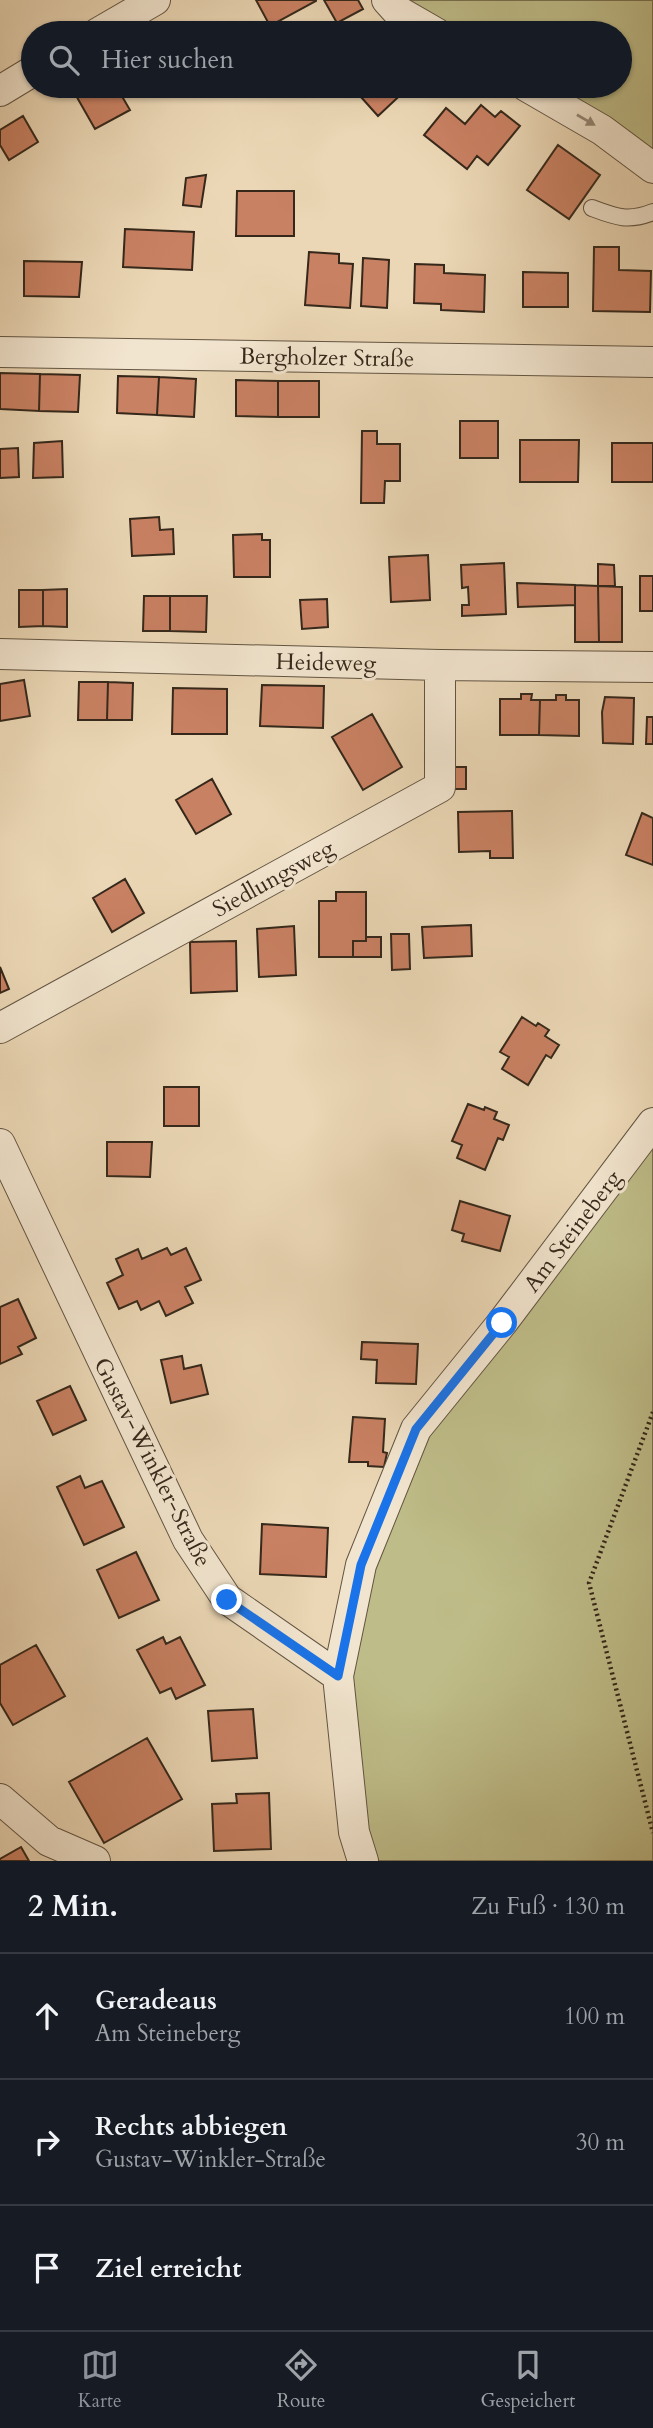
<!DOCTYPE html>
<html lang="de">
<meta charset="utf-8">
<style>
body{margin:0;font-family:Cardo,serif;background:#242831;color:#f1f3f6}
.stop{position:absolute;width:21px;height:21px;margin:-16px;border:5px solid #1a73e8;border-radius:50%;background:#fff}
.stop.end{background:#1a73e8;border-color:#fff;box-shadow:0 2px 7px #0008}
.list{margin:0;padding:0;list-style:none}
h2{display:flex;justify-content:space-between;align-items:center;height:91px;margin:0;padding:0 28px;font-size:30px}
h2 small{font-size:23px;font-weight:400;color:#9ea1a6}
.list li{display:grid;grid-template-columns:46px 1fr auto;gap:21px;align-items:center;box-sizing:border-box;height:126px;padding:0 28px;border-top:2px solid #363941}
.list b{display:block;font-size:26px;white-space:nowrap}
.list p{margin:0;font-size:23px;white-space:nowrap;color:#9ea1a6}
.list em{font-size:23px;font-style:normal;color:#9ea1a6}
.icon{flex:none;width:38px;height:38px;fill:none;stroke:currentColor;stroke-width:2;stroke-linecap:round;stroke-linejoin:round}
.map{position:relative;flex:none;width:653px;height:1861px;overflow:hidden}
.search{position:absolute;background:#171b24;box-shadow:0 2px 5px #0004;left:21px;right:21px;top:21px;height:77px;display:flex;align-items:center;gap:18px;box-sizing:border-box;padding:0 24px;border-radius:38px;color:#9ea1a6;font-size:26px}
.sheet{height:469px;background:#171b24}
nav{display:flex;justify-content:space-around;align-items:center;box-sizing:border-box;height:98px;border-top:2px solid #363941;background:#171b24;font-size:19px;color:#9ea1a6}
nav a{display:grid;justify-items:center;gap:4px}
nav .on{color:#8c9099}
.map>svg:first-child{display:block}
.green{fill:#bebc88;stroke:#7a7252;stroke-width:2}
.building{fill:#c98163;stroke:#35281b;stroke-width:2}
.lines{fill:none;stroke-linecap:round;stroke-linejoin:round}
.lane-casing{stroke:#625442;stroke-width:18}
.street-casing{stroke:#625442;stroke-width:32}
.path{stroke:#35281b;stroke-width:4.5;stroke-dasharray:2 3.5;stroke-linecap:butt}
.lane{stroke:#f2e5cf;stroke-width:16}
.street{stroke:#f2e5cf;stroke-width:30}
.oneway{fill:#948675}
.route{stroke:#1a73e8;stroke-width:9}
.labels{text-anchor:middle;stroke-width:6;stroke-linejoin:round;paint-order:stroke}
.street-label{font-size:23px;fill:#35281b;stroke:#f2e5cf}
</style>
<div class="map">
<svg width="653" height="1861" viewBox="0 0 653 1861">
<rect width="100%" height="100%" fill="#ebd7b5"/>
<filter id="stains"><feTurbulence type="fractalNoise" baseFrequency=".00286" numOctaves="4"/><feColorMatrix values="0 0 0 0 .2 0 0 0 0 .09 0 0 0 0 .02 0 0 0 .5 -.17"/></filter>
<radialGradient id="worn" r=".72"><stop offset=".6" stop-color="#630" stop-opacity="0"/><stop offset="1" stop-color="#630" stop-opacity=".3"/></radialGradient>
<!-- green -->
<path class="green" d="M387,0H653V168L526,86H620V33H436Z
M653,1123V1861H363L338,1676L416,1429Z"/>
<!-- building -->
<path class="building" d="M256,0H316V1L270,26Z
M324,0H358L363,9L337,23Z
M84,86H116L130,110L95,129L74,92Z
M353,86H410L378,116L352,87Z
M481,105L495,117L501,111L520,126L488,165L477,156L467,169L424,135L446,108L465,124Z
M23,116L38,142L9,160L0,145V130Z
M558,145L600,175L569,219L527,190Z
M206,175L201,207L183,205L186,178Z
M237,191H294V236H236Z
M125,229L194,232L192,270L123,267Z
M594,247H619V270L651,271L650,312L593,311Z
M309,252L339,254V263L353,264L350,308L305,305Z
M363,258L389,260L387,308L361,306Z
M24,261L82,262L79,297L24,296Z
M415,264L444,265V273L485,275L484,312L441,310V304L414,303Z
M523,272L568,273V307H523Z
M0,373L40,374L39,411L0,409Z
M40,374L80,375L78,412L39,411Z
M118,376L159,377L157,415L117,413Z
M159,377L196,379L194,417L157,415Z
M236,380L278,381V417L236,416Z
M278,381H319V417H278Z
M460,421H498V458H460Z
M362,431H377V444H400V481H385L384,503H361Z
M520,440H579L578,482H520Z
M62,441L63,477L33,478L34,443Z
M612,443H653V482H612Z
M18,448L19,477L0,478V449Z
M159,517L160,530L173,529L174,554L132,556L130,519Z
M262,534V540H270V577H234L233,535Z
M428,555L430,600L391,602L389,557Z
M504,563L506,614L462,616V605H469L468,587L462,588L461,565Z
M598,564L614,565L615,586H598Z
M640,576H653V611H640Z
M517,583L575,585V605L518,607Z
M575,585L598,586L599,642H575Z
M598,586L622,587V642H599Z
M67,589V627L43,626V590Z
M19,590H43V626L19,627Z
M144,596H170V631H143Z
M170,596H207L206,632L170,631Z
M327,599L328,627L302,629L300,600Z
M24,680L30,716L0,721V684Z
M79,682H108L107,720H78Z
M108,682L133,683L132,720H107Z
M262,685L324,686L323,728L260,726Z
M173,688L227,689V734H172Z
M521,694H532L531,700H540L539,735H500V699H521Z
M556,695H566V700H579V736L539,735L540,700H556Z
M605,697L634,698L633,744L603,743L602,712Z
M372,714L402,767L363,790L332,737Z
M647,717H653V744H646Z
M452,767H466V789H452Z
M212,779L231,814L196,834L176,800Z
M512,811L513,858H490V851L459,852L458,812Z
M642,813L653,818V865L626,855Z
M125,879L144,913L112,932L93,898Z
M336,892H366V941H353V957H319V901H336Z
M471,925L472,956L424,958L422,927Z
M294,926L296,975L259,977L257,929Z
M391,934H409L410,969L392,970Z
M366,937H381V957H353V941H366Z
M236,941L237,991L191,993L190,942Z
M0,967L9,989L0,993Z
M522,1017L536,1026L538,1023L549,1030L545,1036L559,1045L551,1058L546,1055L528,1085L502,1069L509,1057L500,1052Z
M164,1087H199V1126H164Z
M468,1104L484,1110L485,1107L497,1112L494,1119L509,1125L503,1140L498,1138L485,1170L457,1158L462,1145L452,1141Z
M107,1142H152L150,1177L107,1176Z
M460,1201L510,1216L500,1251L462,1241L464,1234L452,1230Z
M167,1248L171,1255L186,1248L201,1280L185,1287L193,1303L166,1316L159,1301L141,1310L137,1301L119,1309L107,1283L123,1275L116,1259L138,1249L142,1259Z
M18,1299L36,1338L18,1347L22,1354L0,1364V1307Z
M362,1342L418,1344L416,1384L376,1383L377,1360L361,1359Z
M182,1356L184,1369L201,1365L208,1394L171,1403L161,1360Z
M70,1386L86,1420L53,1435L37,1401Z
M353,1417L385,1419L383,1452L387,1453L384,1467L368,1466V1462H349Z
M80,1476L85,1488L102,1481L124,1527L84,1545L57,1487Z
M262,1524L328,1528L326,1577L260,1574Z
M136,1552L159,1600L119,1618L97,1570Z
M163,1637L166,1644L180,1637L205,1685L176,1699L171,1688L160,1693L137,1650Z
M36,1645L65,1696L13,1725L0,1703V1665Z
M253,1709L257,1758L212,1761L208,1711Z
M147,1738L182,1799L104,1843L69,1782Z
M269,1793L271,1849L214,1851L212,1804L237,1803L236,1794Z
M21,1847L29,1861H0V1859Z"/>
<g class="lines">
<!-- lane casing -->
<g class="lane-casing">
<path id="lane" d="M592,208C616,217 628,222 653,212"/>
</g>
<!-- street casing -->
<g class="street-casing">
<path id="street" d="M387,0L396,10L436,33
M98,33L155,0
M526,86L602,130L653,168
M0,91L33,71
M0,352L653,362
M0,654L440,665L653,667
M0,1028L440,787V665
M0,1144L188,1540L227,1599L338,1676
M0,1799L49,1841L95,1861
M363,1861L354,1832L338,1676L361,1565L416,1429L502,1323L653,1123"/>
</g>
<!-- path -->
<path class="path" d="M653,1412L589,1583L653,1833"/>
<!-- lane -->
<use href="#lane" class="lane"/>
<!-- street -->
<use href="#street" class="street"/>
</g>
<!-- one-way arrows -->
<defs><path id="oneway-solid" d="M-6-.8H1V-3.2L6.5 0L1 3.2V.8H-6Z" transform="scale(1.75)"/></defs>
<use class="oneway" href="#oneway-solid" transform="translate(586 120) rotate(30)"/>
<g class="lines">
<!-- route -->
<path class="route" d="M227,1600L338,1676L361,1565L416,1429L502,1323"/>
</g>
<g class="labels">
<!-- street labels -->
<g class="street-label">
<text transform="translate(327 357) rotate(1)" y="8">Bergholzer Straße</text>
<text transform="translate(326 662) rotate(1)" y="8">Heideweg</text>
<text transform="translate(273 878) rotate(-29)" y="8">Siedlungsweg</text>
<text transform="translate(572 1231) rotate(-53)" y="8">Am Steineberg</text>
<text transform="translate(153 1462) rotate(63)" y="8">Gustav-Winkler-Straße</text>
</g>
</g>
<rect width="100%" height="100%" filter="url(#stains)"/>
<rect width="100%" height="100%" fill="url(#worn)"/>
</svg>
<div class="stop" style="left:502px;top:1323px"></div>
<div class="stop end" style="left:227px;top:1600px"></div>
<div class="search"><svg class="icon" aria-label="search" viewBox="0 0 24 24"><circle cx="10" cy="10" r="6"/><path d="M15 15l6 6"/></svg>Hier suchen</div>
</div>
<section class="sheet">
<h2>2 Min.<small>Zu Fuß · 130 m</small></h2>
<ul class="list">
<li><svg class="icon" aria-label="ahead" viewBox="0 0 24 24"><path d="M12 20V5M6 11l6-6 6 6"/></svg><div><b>Geradeaus</b><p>Am Steineberg</p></div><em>100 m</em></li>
<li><svg class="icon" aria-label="right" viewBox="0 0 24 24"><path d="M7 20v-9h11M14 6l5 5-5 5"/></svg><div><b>Rechts abbiegen</b><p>Gustav-Winkler-Straße</p></div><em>30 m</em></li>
<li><svg class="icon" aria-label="arrive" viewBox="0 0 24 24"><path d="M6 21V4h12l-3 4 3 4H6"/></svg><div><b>Ziel erreicht</b></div></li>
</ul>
</section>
<nav>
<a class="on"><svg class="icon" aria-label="map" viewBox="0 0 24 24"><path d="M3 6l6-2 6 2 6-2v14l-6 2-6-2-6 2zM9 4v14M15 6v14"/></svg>Karte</a>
<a><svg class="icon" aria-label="directions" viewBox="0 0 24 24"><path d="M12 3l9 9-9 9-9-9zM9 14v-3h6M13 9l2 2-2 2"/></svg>Route</a>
<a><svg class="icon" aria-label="saved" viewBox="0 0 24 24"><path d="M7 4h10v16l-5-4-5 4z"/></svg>Gespeichert</a>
</nav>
